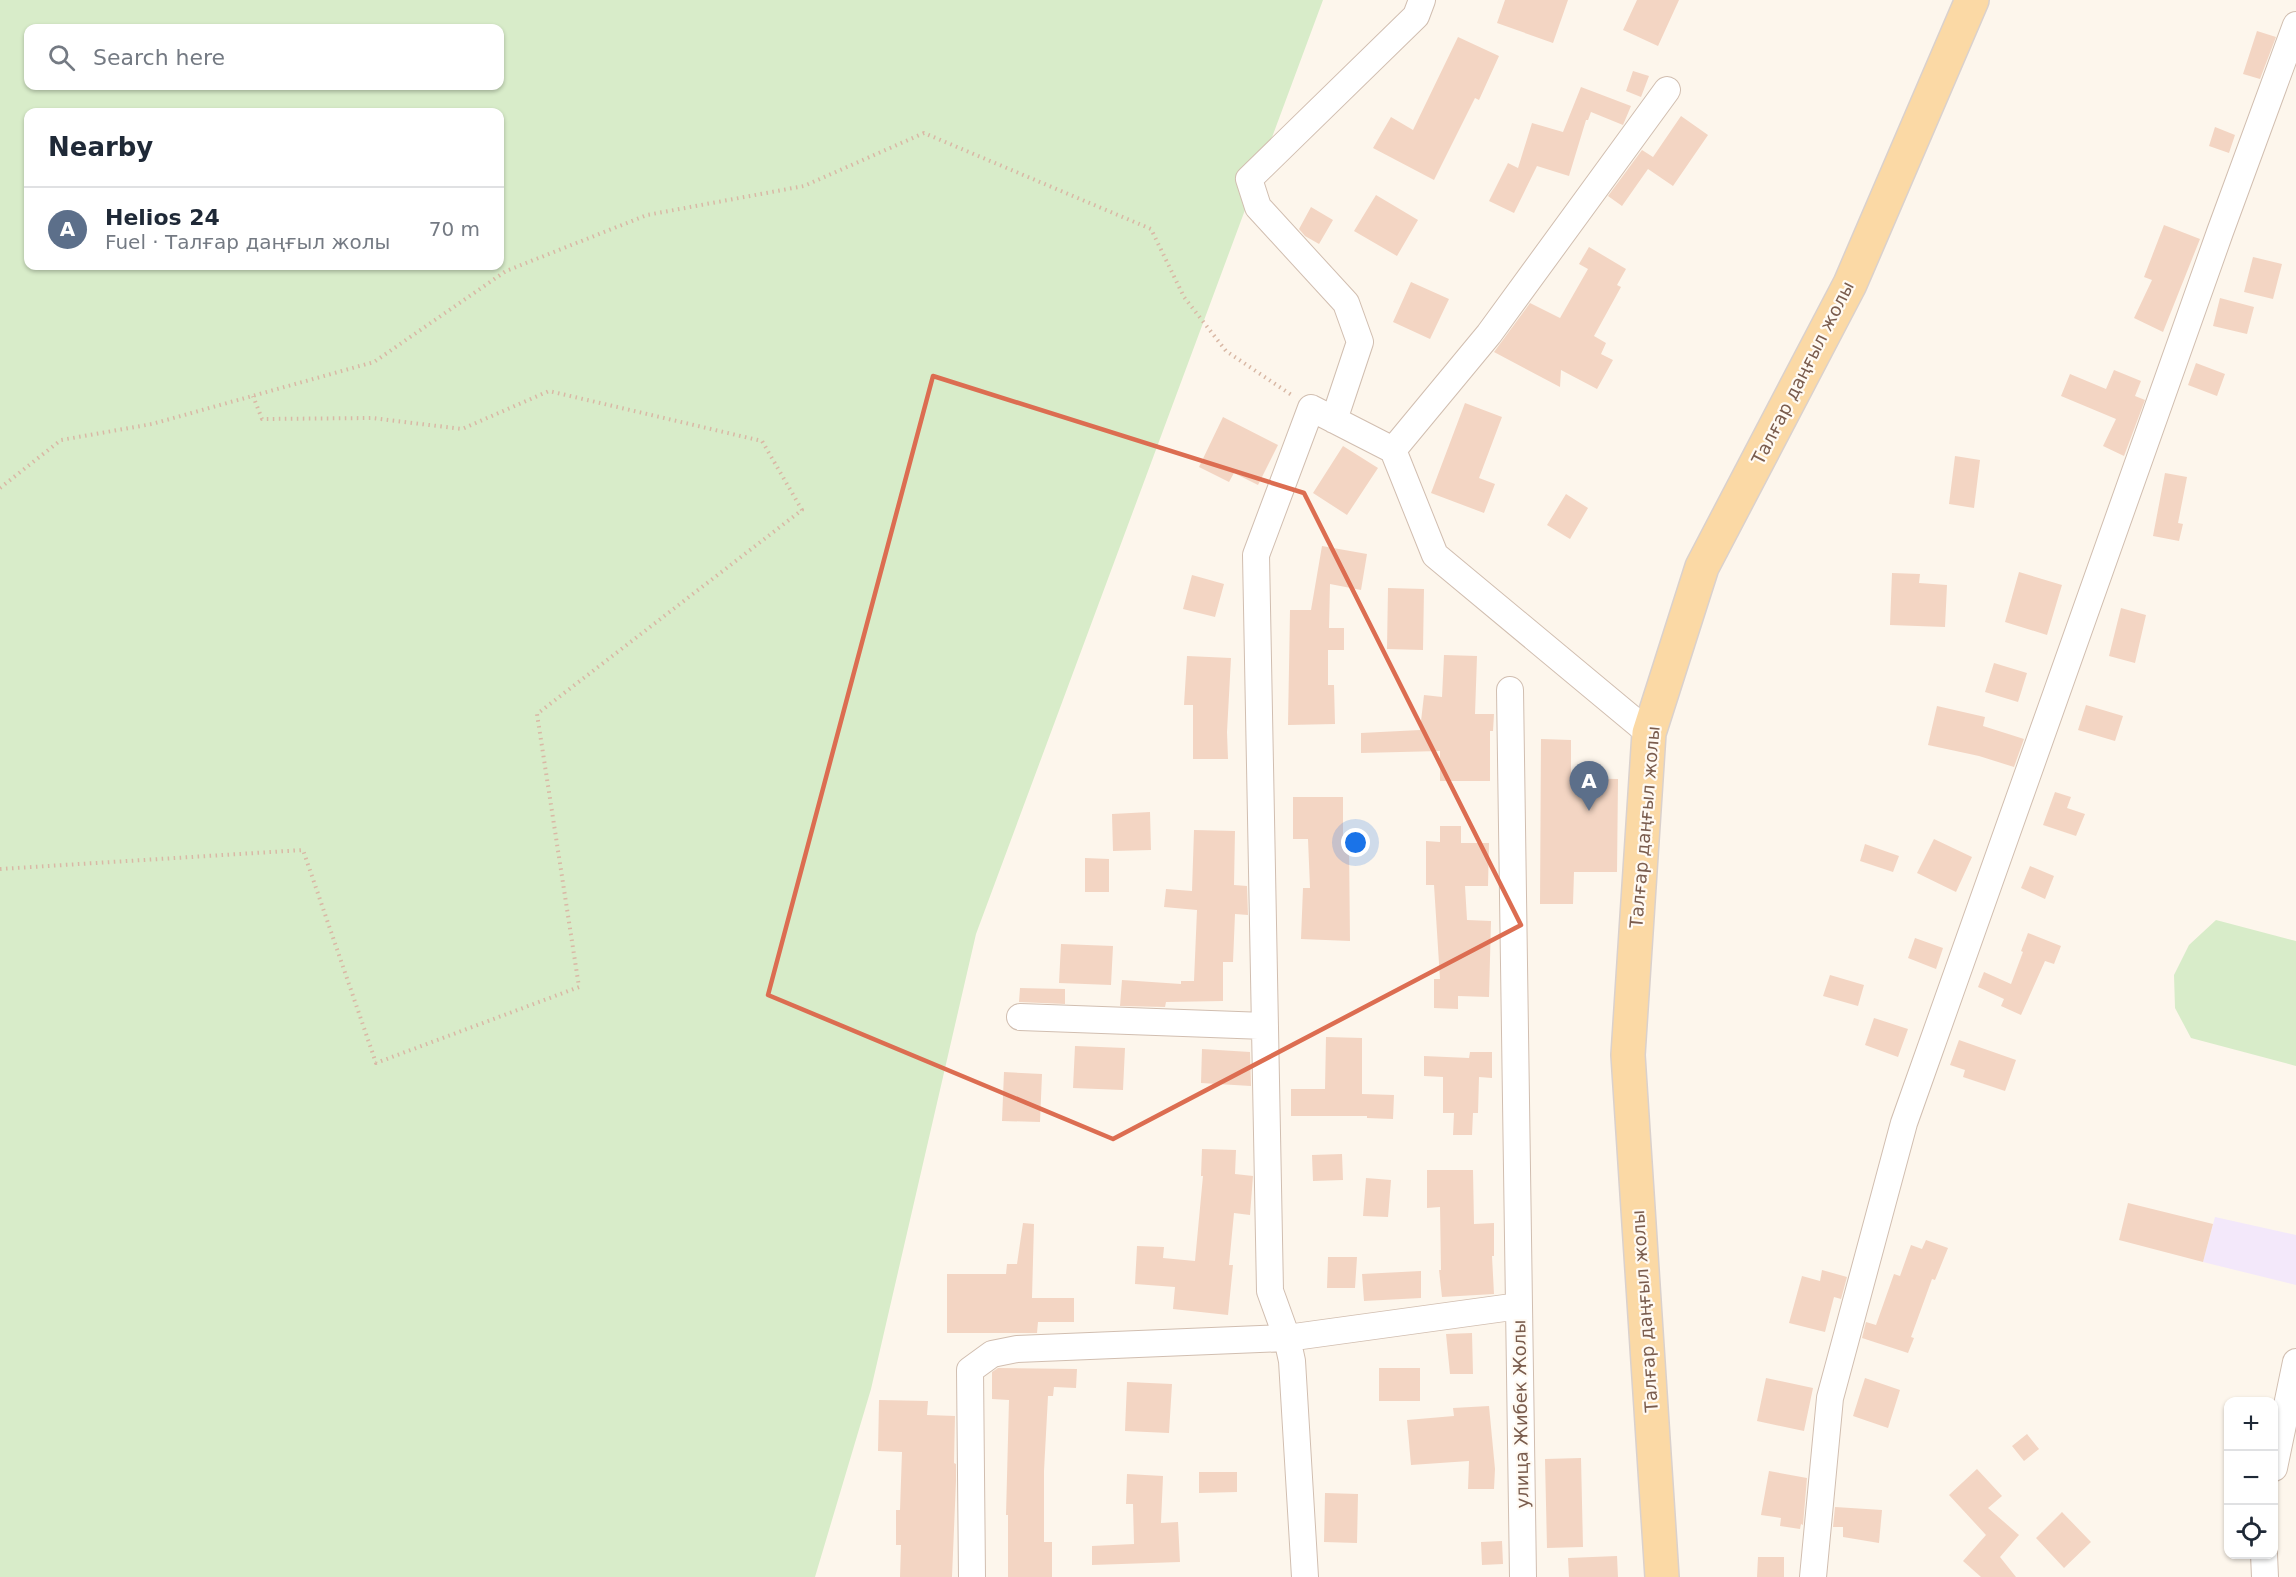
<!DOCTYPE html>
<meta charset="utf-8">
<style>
body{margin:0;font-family:"DejaVu Sans",sans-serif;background:#f2f2f3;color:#1f2937}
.controls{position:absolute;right:18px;bottom:18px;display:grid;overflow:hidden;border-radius:12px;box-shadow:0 2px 4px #0004}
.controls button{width:54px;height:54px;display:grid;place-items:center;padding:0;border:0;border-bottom:2px solid #e0e1e3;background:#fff;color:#1f2937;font:30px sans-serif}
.you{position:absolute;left:1356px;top:843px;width:21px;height:21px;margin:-15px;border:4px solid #fff;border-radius:50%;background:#1a73e8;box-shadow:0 0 0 9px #1a73e833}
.badge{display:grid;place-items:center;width:39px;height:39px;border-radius:50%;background:#e76f51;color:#fff;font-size:20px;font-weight:700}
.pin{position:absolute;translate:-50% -50px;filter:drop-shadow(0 2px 3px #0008)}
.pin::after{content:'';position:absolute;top:32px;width:21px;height:18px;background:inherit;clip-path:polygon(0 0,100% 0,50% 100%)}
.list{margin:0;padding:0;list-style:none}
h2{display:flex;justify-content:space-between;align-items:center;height:78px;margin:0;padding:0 24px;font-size:26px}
h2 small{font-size:20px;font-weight:400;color:#747a83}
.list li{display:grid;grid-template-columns:39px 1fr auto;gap:18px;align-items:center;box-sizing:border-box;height:84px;padding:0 24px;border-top:2px solid #e0e1e3}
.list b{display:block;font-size:22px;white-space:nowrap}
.list p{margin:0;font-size:20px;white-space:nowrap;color:#747a83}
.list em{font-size:20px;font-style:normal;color:#747a83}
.icon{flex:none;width:33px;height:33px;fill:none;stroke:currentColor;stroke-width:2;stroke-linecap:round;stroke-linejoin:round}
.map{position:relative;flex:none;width:2296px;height:1577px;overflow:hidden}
.search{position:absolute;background:#fff;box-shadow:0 2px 4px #0004;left:24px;top:24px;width:480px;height:66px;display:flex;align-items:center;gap:15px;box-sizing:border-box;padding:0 21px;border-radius:12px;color:#747a83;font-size:22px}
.panel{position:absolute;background:#fff;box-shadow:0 2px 4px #0004;left:24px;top:108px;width:480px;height:162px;border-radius:12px}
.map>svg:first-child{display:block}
.education{fill:#f3e8fa}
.green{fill:#d8ecc9;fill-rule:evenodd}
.building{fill:#f3d5c3}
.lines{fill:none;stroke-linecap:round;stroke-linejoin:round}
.minor-casing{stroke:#d1beb0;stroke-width:28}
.major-casing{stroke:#dad1cd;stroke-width:36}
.path{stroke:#d9b8a5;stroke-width:4;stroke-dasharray:1.5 4.5;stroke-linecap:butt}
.minor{stroke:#fff;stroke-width:26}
.major{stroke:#fbd9a5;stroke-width:33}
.marked{fill:none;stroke:#dc6d51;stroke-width:4.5;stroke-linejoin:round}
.labels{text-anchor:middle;stroke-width:4.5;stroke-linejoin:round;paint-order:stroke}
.street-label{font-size:18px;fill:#7a5c4d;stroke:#fffaf3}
</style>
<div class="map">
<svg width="2296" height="1577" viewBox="0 0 2296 1577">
<rect width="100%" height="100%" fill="#fdf6ec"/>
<!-- education -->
<path class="education" d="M2215,1217L2296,1235V1285L2203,1262Z"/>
<!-- green -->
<path class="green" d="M0,0H1323L976,934L871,1389L815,1577H0ZM28,28H500V86H28ZM28,112H500V266H28Z
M2216,920L2296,941V1066L2191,1038L2175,1008L2174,975L2189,945Z"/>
<!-- building -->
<path class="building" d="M1505,0H1568L1553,43L1497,23Z
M1637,0H1679L1658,46L1623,30Z
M2257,31L2276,37L2260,79L2243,74Z
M1458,37L1499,56L1479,100L1475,98L1434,180L1373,148L1391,117L1413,130Z
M1633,71L1649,76L1641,97L1626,91Z
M1581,87L1631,106L1623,125L1591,112L1588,120H1586L1569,176L1537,166L1514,213L1489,201L1508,163L1518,168L1532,123L1563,132Z
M1681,116L1708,135L1673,186L1648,169L1622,206L1608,196L1642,150L1653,157Z
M2215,127L2235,135L2229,153L2209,146Z
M1376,195L1418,220L1397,256L1354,231Z
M1311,207L1333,220L1319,244L1305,236L1299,229Z
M2164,225L2200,239L2163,332L2134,318L2152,280L2144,277Z
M1589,247L1626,269L1617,285L1621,287L1594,336L1606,343L1601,354L1613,360L1597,389L1561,370L1560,387L1494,352L1530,303L1560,318L1588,269L1579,264Z
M2253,257L2282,264L2273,299L2244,292Z
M1411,282L1449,299L1430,339L1393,322Z
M2220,298L2254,307L2247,334L2213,326Z
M2196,363L2225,374L2217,396L2188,385Z
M2114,370L2141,381L2135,396L2145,400L2124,456L2103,446L2116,419L2061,396L2070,374L2106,389Z
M1465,403L1502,417L1479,478L1495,484L1484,513L1431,493Z
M1223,417L1278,445L1258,485L1234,473L1229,482L1199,467Z
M1343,446L1378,468L1347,515L1313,493Z
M1955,456L1980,460L1974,508L1949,504Z
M2165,473L2187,477L2178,523L2183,524L2179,541L2153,536Z
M1566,494L1588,508L1570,539L1547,525Z
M1322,546L1367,554L1361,590L1330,584L1329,628H1344V650H1328V685H1334L1335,724L1288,725L1290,610H1311Z
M2019,572L2062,585L2047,635L2005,622Z
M1892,573L1920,574L1919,583L1947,585L1945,627L1890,625Z
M1192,575L1224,584L1215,617L1183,609Z
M1388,588L1424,589L1423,650L1387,649Z
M2121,608L2146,615L2135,663L2109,656Z
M1444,655L1477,656L1475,714H1494L1493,731H1490V781H1440V751L1361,753V733L1420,730L1424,695L1442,697Z
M1187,656L1231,658L1227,732L1228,759H1193V705H1184Z
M1994,663L2027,673L2018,702L1985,692Z
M2086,705L2123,716L2115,741L2078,730Z
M1937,706L1985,717L1983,726L2024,739L2014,767L1979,756L1928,745Z
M1541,739L1571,740V778L1618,779L1617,872H1574L1573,904H1540Z
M2055,792L2071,797L2067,808L2085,814L2076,836L2043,825Z
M1293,797H1343V845H1349L1350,941L1301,939L1303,888H1310L1308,839H1293Z
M1150,812L1151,850L1113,851L1112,814Z
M1440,826H1461V843H1489L1488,886H1465L1467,920L1491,921L1489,997L1458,996V1009L1434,1008V979H1440L1434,885H1426V841L1440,842Z
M1194,830L1235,831L1234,885L1247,886L1248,915L1235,914L1233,962H1223V1001L1166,1002L1165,1007L1120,1006L1122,980L1181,984V981H1194L1197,910L1164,907L1166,889L1192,891Z
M1934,839L1972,857L1956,892L1917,873Z
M1865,844L1899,856L1893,872L1860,861Z
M1085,858L1109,859V892H1085Z
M2030,866L2054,876L2045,899L2021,888Z
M2028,933L2061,946L2054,964L2045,961L2021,1015L2001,1006L2004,999L1978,987L1984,972L2011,984L2023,952L2021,951Z
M1915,938L1943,948L1936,969L1908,958Z
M1061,944L1113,946L1111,985L1059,983Z
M1830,975L1864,985L1858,1006L1823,996Z
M1020,988L1065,989V1004L1019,1002Z
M1874,1018L1908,1029L1898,1057L1865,1045Z
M1326,1037L1362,1038V1094L1394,1095L1393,1119L1367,1118V1116H1291V1089H1325Z
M1959,1040L2016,1060L2005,1091L1963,1077L1965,1070L1950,1065Z
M1075,1046L1125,1048L1123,1090L1073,1088Z
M1202,1049L1250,1052L1251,1086L1201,1083Z
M1470,1052H1492V1078L1479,1077L1478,1113H1473L1472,1135H1453L1454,1113H1443V1077L1424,1076V1056L1469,1058Z
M1004,1072L1042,1074L1040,1122L1002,1121Z
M1202,1149L1236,1150L1235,1174L1253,1176L1250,1215L1234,1213L1229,1265H1233L1228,1315L1173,1309L1175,1287L1135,1284L1137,1246L1164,1247L1163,1258L1195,1261L1203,1176H1201Z
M1342,1154L1343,1180L1313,1181L1312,1155Z
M1427,1170H1473L1474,1224L1494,1223V1256H1492L1494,1294L1442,1297L1439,1270H1441L1440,1207L1427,1208Z
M1366,1178L1391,1180L1388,1217L1363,1216Z
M2128,1203L2213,1224L2203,1262L2119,1240Z
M1023,1223L1034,1224L1032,1298H1074V1322H1038L1037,1333H947V1274H1006L1007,1264H1017Z
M1926,1240L1948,1248L1935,1280L1932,1279L1911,1337L1914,1338L1908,1353L1862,1338L1866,1322L1876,1325L1894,1274L1900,1276L1911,1245L1922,1249Z
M1328,1257H1357L1355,1288H1327Z
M1822,1270L1847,1277L1841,1299L1834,1297L1825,1332L1789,1323L1802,1276L1820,1281Z
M1421,1271V1298L1364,1301L1362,1274Z
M1472,1333L1473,1374H1450L1446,1334Z
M998,1368L1077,1369L1076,1388L1054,1387L1053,1396H1048L1044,1471V1542H1052V1577H1008V1515H1006L1009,1400L992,1399V1372Z
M1379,1368H1420V1401H1379Z
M1766,1378L1813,1388L1804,1431L1757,1421Z
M1865,1378L1900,1390L1888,1428L1853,1416Z
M1127,1382L1172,1384L1169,1433L1125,1431Z
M879,1400L928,1401L927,1415L955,1416L954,1463L956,1464V1481L952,1577H900L901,1545H896V1510H900L902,1452L878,1451Z
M1489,1406L1495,1469L1494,1489H1468L1469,1461L1411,1465L1407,1420L1454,1416L1453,1408Z
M2027,1434L2039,1449L2024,1461L2012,1446Z
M1581,1458L1583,1547L1547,1548L1545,1459Z
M1977,1469L2002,1496L1988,1508L2019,1535L2000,1557L2016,1577H1981L1963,1561L1986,1535L1949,1495Z
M1769,1471L1807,1478L1803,1525L1801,1524L1800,1529L1780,1526L1781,1518L1761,1515Z
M1199,1472H1237V1492L1199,1493Z
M1127,1474L1163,1476L1161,1523L1178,1522L1180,1562L1092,1565V1546L1134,1544L1133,1504H1126Z
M1325,1493L1358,1494L1357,1543L1324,1542Z
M1835,1507L1882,1510L1879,1543L1843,1537V1527H1833Z
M2062,1512L2091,1542L2064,1568L2036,1538Z
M1502,1541L1503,1564L1482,1565L1481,1542Z
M1617,1556L1618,1577H1569L1568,1558Z
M1758,1557H1784V1577H1757Z"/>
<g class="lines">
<!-- minor casing -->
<g class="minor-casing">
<path id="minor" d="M1334,420L1360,342L1346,303L1258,207L1249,179L1416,16L1422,0
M1510,690L1519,1306
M1649,733L1435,555L1393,450L1489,334L1667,90
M1020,1017L1265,1026
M2274,1468L2296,1362
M2264,1554L2265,1577
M972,1577L970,1370L992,1354L1017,1349L1287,1338L1519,1306L1523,1577
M1305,1577L1292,1361L1287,1338L1270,1291L1256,555L1311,408L1393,450
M1813,1577L1830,1398L1904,1123L2220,232L2296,25"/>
</g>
<!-- major casing -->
<g class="major-casing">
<path id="major" d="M1662,1577L1628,1055L1649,733L1702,567L1850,284L1972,0"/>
</g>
<!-- path -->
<path class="path" d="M0,488L61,440L152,424L374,362L506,271L647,215L804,186L924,133L1151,229L1184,297L1226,351L1293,396
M0,869L303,850L376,1063L579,987L537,714L802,510L762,441L549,391L462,429L372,418L262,419L253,396"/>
<!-- minor -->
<use href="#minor" class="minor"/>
<!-- major -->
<use href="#major" class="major"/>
</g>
<!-- marked area -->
<path class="marked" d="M933,376L1304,493L1521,925L1113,1139L768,995Z"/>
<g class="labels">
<!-- street labels -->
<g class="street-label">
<text transform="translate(1803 373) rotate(-63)" y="6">Талғар даңғыл жолы</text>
<text transform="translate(1645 827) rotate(-85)" y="6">Талғар даңғыл жолы</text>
<text transform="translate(1645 1311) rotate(-94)" y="6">Талғар даңғыл жолы</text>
<text transform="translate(1521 1414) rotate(-91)" y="6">улица Жибек Жолы</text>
</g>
</g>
</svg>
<div class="controls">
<button>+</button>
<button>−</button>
<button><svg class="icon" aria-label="locate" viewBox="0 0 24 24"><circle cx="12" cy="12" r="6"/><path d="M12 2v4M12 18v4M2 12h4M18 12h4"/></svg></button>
</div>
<div class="you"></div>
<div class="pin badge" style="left:1589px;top:811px;background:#5c6f8a">A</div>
<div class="search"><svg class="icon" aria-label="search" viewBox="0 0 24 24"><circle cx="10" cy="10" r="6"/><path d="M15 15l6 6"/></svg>Search here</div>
<section class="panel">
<h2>Nearby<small></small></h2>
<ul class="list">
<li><span class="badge" style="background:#5c6f8a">A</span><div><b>Helios 24</b><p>Fuel · Талғар даңғыл жолы</p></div><em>70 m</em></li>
</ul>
</section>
</div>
